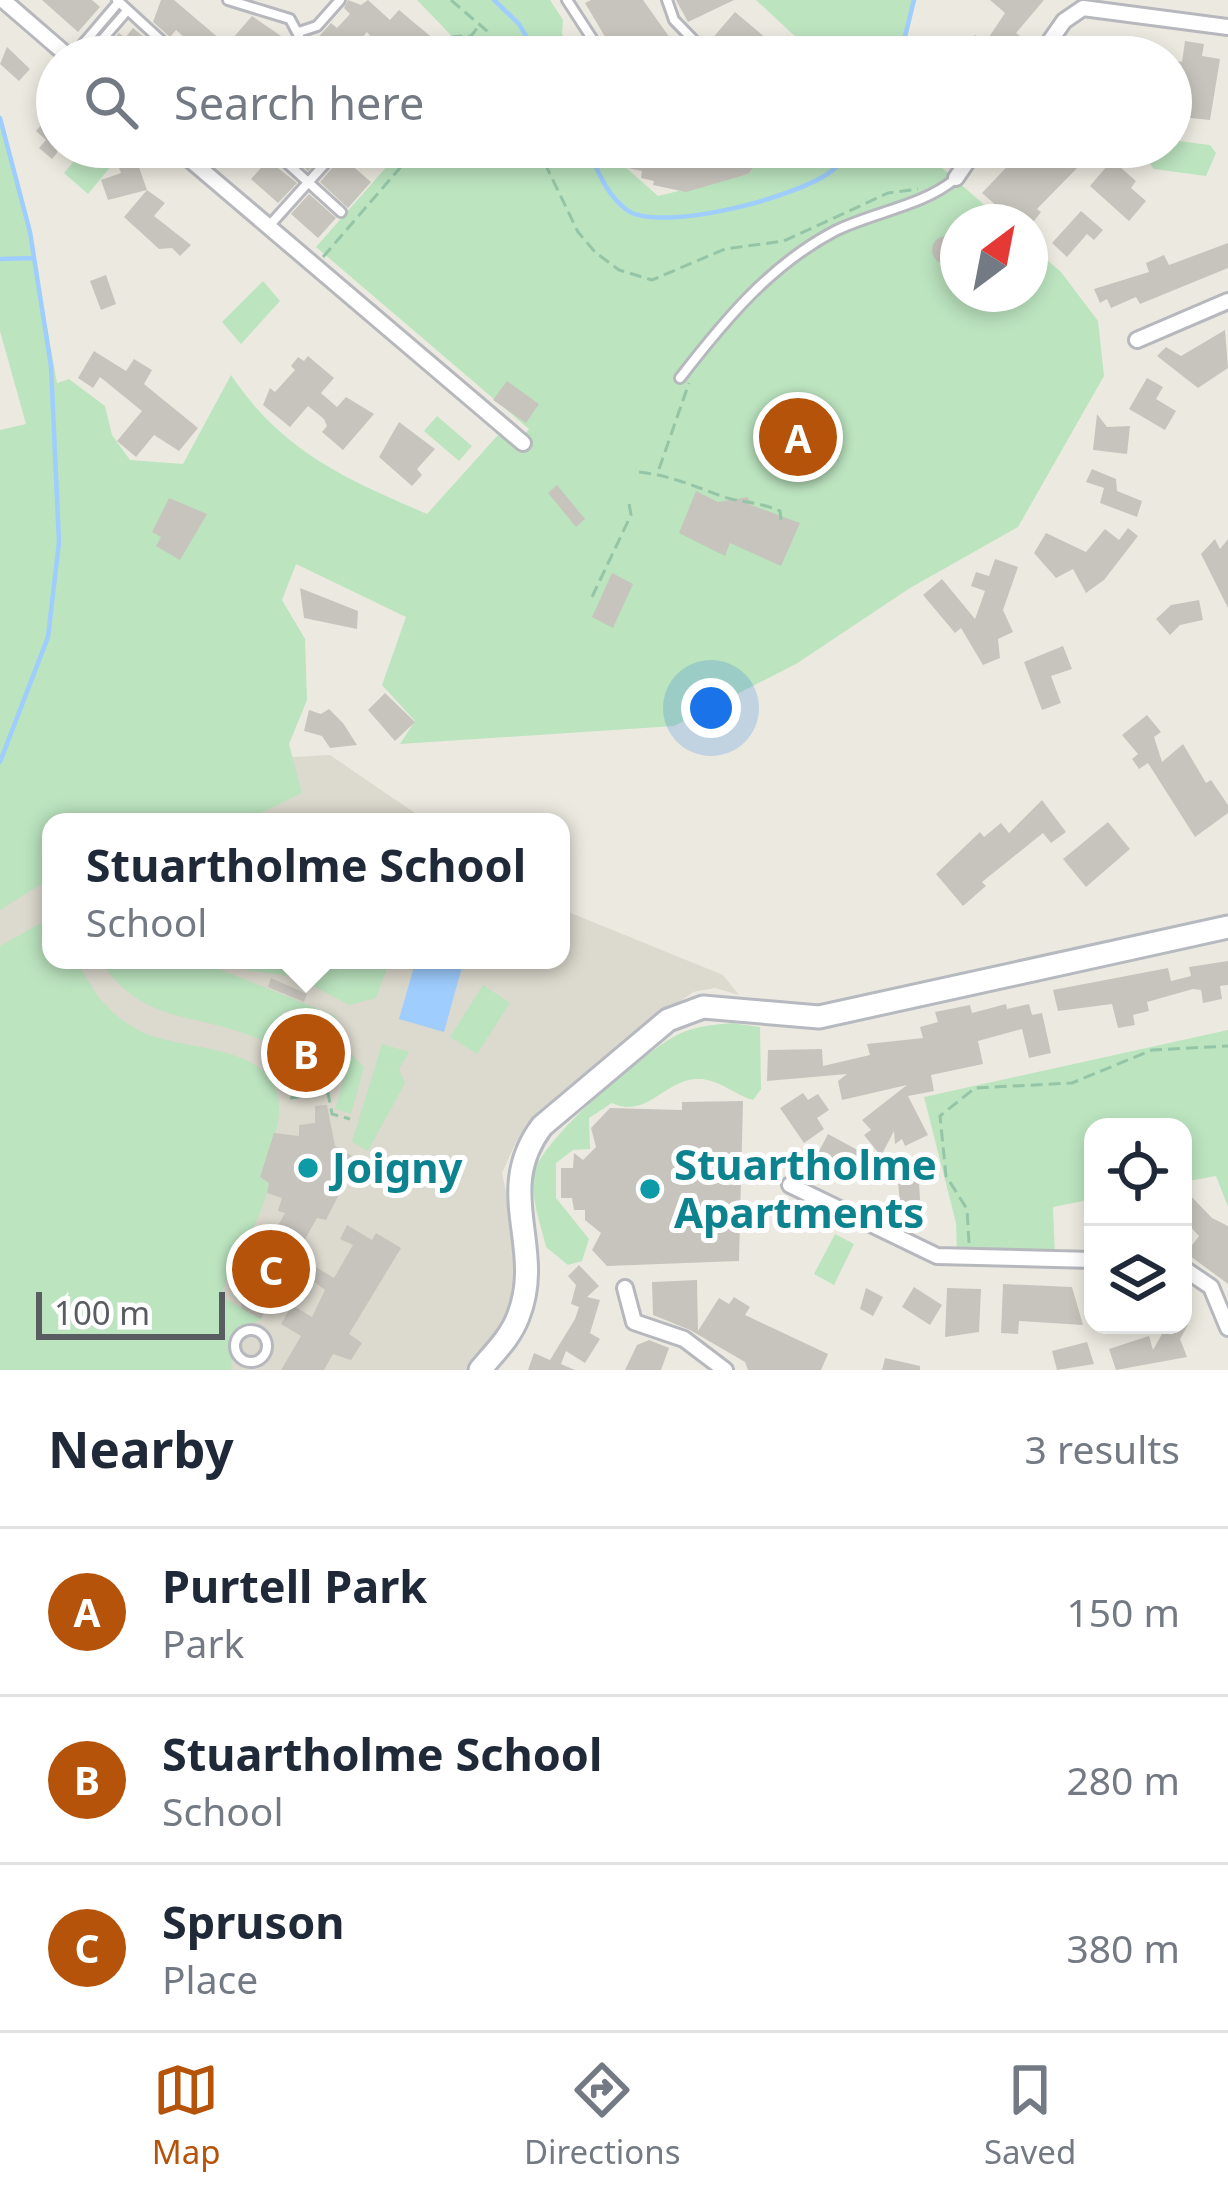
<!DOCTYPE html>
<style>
body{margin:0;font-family:"Noto Sans",sans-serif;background:#f6f6f7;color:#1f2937}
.controls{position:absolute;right:36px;bottom:36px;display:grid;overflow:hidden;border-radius:24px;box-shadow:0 6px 18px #0003}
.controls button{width:108px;height:108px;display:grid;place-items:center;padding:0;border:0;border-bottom:3px solid #e0e1e3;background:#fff;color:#1f2937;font:60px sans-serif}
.compass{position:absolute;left:940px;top:204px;width:108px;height:108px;border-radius:50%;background:#fff;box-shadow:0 6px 18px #0003;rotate:32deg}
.scale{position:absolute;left:36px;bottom:30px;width:189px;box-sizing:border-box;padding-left:12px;border:6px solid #595c61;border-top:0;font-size:33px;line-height:42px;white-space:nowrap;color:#595c61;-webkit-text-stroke:9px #fff;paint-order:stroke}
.you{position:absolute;left:711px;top:708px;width:42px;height:42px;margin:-30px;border:9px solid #fff;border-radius:50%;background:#1a73e8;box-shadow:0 0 0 18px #1a73e833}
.badge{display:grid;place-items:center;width:78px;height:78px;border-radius:50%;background:#b45309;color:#fff;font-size:39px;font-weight:700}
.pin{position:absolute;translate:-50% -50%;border:6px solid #fff;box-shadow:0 3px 12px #0006}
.popup{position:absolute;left:42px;top:813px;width:528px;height:156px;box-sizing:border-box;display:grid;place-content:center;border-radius:24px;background:#fff;filter:drop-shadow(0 3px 9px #0005);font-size:39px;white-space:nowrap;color:#747a83}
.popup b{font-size:45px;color:#1f2937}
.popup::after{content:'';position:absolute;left:50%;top:100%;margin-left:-24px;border:24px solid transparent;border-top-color:#fff}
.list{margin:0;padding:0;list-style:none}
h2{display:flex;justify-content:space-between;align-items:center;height:156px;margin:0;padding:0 48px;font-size:51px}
h2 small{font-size:39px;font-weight:400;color:#747a83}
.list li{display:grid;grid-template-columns:78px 1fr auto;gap:36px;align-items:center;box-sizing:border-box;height:168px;padding:0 48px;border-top:3px solid #e0e1e3}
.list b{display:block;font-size:45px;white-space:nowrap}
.list p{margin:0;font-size:39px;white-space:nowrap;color:#747a83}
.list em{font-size:39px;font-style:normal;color:#747a83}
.icon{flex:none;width:66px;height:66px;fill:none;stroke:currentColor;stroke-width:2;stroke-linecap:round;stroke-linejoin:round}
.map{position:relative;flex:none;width:1228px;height:1370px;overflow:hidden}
.search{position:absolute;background:#fff;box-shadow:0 6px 18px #0003;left:36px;right:36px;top:36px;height:132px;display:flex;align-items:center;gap:30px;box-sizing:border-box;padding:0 42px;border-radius:66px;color:#747a83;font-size:45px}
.sheet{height:660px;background:#fff}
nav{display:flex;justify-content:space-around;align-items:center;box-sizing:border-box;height:168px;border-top:3px solid #e0e1e3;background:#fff;font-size:33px;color:#747a83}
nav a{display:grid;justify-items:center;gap:6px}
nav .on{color:#b45309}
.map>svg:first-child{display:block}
.education{fill:#dcd9ce}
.green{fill:#bce4bf}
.water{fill:#9ecdfe}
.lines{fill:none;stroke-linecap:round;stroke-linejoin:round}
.stream{stroke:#9ecdfe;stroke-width:4.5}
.building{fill:#c7c4bd}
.lane-casing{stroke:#b6b8bd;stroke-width:14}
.street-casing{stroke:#b6b8bd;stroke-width:20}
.secondary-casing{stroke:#b6b9bf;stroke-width:27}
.path{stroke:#95c5a7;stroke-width:3;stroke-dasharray:12 6;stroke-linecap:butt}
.lane{stroke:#fff;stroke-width:8}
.street{stroke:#fff;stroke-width:14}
.secondary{stroke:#fff;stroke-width:21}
.culture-dot{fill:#0f9aa8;stroke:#fff;stroke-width:4.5}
.labels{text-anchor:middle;stroke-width:10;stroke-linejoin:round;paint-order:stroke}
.culture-label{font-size:42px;font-weight:bold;fill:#0d838f;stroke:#fff;text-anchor:start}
</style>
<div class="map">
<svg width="1228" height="1370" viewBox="0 0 1228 1370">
<rect width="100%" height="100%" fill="#eceae0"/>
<!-- education -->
<path class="education" d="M330,755L428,822H51V960H561V909L723,975L739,995L715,988L693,992L571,1084L538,1112L516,1142L502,1173L514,1231V1296L501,1329L466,1370H0V812L275,758Z"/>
<!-- green -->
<path class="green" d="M417,0H550L563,20L562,34L573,50L581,45L589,57H472Z
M756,0H914L900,57H817Z
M0,118L30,232L57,383L69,379L105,406L112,435L130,460L183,464L231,375C283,452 344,478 427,514L498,435L518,443L529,429L316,247L404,147H621L623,165L658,196L748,174L771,147H918L1004,222H958V294H1030V245L1061,272L1098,321L1104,376L1018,527L910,588L796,664L674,726L400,744L415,721L382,685L406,617L296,564L282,600L305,639L307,700L289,744L302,793L243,822H51V878L0,910V430L26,424L0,331Z
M1171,140L1210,145L1216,153L1206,176L1154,169L1148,161L1150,147H1171Z
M86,147H127L88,194L64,173Z
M263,281L280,301L241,344L222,322Z
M437,416L472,446L459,461L424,431Z
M39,924H51V960H77C92,991 107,1013 138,1030C181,1054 282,1039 279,1113C278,1133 266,1157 260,1177L269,1183C260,1227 234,1255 221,1296L261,1319L233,1334L231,1370H0V946Z
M100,960L209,965L338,1017L315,1028L284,1011L271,1045C206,1010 144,1030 100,960Z
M242,960H390L376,998L349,1005L296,977L246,970Z
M483,985L510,1003L477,1054L450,1037Z
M732,1023L760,1027L761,1089L753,1100C735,1095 720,1080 700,1079C666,1077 647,1120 612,1103L589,1118L590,1149L573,1150L556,1163V1198L589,1239L582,1261L568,1265L546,1247C541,1225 530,1197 534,1174C540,1140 646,1050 679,1034C696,1026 713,1025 732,1023Z
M1228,1030V1207L1216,1176L1183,1182V1127H1093V1199L1053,1207L1055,1256L957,1252L956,1223L924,1097Z
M382,1044L409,1052L399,1069L405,1083L368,1151L352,1142Z
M351,1054L364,1067L351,1114L335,1109Z
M835,1234L854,1244L834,1285L814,1274Z"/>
<!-- water -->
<path class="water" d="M416,960L462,967L444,1032L399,1019Z"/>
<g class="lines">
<!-- stream -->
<path class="stream" d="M494,0L519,24L538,57
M900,57L914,0
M0,118L30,232L51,366L59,542L48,637L0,762
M587,147C597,169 606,195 627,210C661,234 804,196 834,169C841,163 846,154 852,147
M0,259L34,258"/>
</g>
<!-- building -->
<path class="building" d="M42,0H92L100,7L78,32Z
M161,0H174L227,45L252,16L284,38L267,57H187L191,43L176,30L170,37L153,22Z
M348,0L361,5L368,0L390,20L399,10L435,40L430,45L444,57H398L392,52L387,57L367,32L345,57H318L325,49L316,40L331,23L337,28L350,14L344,8Z
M591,0H643L680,52L617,57L585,3Z
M676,0H734L688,22Z
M990,0H1044L1016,33L1023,38L1010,57L1001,51L996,57H966L959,51L966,43L975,35L985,43L1005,13Z
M735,12L760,33L787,57H728L722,52L710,41Z
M133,28L144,37L135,47L148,57H99L119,33L125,38Z
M1101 48a10 10 0 1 1 20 0a10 10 0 1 1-20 0Z
M1185,41L1204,44L1202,56L1220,59L1210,120L1171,116V60L1182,62Z
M7,47L30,69L19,81L0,64Z
M57,107V153L52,159L39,148L46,140L36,131Z
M283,147H329L308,171Z
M633,147H662L689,157L721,147H771L748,174L686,192L653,185L654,181L641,178L642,171L628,168Z
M1007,147H1072L1066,153L1080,165L1037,209L1041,212L1034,221L1015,222L982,193L1017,156Z
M342,157L371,182L348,208L320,182Z
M136,159L147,190L165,203L154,216L191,245L180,256L172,248L159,249L124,217L147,190L108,200L101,180L121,173L118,165Z
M268,160L297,183L278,203L251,179Z
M1112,160L1136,181L1131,188L1146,201L1129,221L1090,186Z
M309,194L336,218L318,238L291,214Z
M1081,211L1103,230L1094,240L1087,234L1067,257L1052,243Z
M932 250a14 14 0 1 1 28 0a14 14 0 1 1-28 0Z
M1228,243V268L1140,304L1136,297L1111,308L1107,299L1100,303L1094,289L1149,272L1146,263L1164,255L1169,265Z
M106,275L116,304L101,310L90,281Z
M1225,330L1228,368L1198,388L1157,356L1166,347L1181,356Z
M94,351L126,371L134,359L152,370L144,384L198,428L179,451L154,435L136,457L117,441L142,411L100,377L93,388L78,378Z
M308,356L334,378L321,393L337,407L346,397L374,414L343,450L322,432L327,426L324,419L308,406L290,427L263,405L270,388L275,392L295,370L291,366L298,357L304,361Z
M1147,378L1163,387L1156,399L1176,411L1165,430L1129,409Z
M507,381L539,404L526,423L493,400Z
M1097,414L1107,427L1130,426L1127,454L1093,450Z
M399,422L435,449L417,469L422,475L412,486L379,457Z
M1092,469L1116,479L1117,491L1142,501L1137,517L1100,503L1104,488L1086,482Z
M557,485L585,519L576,527L548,493Z
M696,491L718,502L748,497L751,505L800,523L781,566L730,543L725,556L679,533Z
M169,498L207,514L180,560L156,546L161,537L152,532Z
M1128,528L1138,536L1104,580L1086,593L1073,569L1056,578L1034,553L1046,533L1086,552L1105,529L1119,540Z
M1215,539L1220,549L1228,539V608L1201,554Z
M995,559L1018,567L1003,610L1013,632L998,639L1000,658L983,665L961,628L955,633L923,595L942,579L975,619L985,591L971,586L976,572L989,576Z
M612,573L633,584L613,628L592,617Z
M300,588L358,611L357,629L304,618Z
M1199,600L1203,620L1180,625L1170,635L1156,619L1171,605Z
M1063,646L1072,669L1051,676L1061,703L1042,710L1024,662Z
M385,693L415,722L395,741L368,710Z
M329,709L343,723L357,745L330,748L322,736L304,731L309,710L321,714Z
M1147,715L1161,732L1154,737L1162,762L1183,744L1206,783L1211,780L1228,805V813L1195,837L1148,763L1139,769L1132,759L1138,754L1122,735Z
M1042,800L1066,832L1051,843L1043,833L982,882L986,886L963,906L936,874L980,832L984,837L1001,823L1009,833Z
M1108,822L1130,849L1086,887L1063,859Z
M1228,961V985L1220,986L1222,999L1203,1003L1201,990L1193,989L1147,1002L1149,1011L1133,1015L1135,1025L1118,1028L1112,1004L1058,1011L1053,990L1168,968L1171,981L1191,976L1189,967Z
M271,978L307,994L304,1002L268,987Z
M1006,1004L1007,1009L1029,1004L1032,1015L1042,1013L1051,1053L1029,1058L1022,1029L978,1041L983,1064L931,1075L934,1091L908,1096L928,1135L905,1146L902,1139L895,1144L894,1131L881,1156L864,1135L871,1130L862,1120L907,1085L842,1100L838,1081L847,1074L767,1081L768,1050L822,1049L823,1066L870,1055L867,1044L923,1038L920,1027L938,1022L935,1012L970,1005L972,1013Z
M312,1042L327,1044L325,1089L310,1088Z
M803,1093L808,1100L818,1094L829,1110L817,1118L824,1129L804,1143L780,1108Z
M743,1101L739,1261L607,1266L592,1250L601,1233L585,1220V1210H574L572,1198H561V1168H573L574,1153L583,1160L596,1147L591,1128L610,1108L682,1110V1102Z
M327,1105L335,1146L357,1159L326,1220L317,1218L296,1255L334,1278L353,1245L340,1239L347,1225L372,1240L376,1233L401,1248L349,1334L362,1343L351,1360L333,1354L324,1370H281L301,1336L281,1324L292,1305L312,1317L325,1290L291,1264L261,1319L242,1309L239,1294L285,1213L278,1211L282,1198L267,1193L269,1183L260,1177L274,1133L299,1136V1125L315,1123V1106Z
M828,1134L876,1160L860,1172L873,1171L866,1184L816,1157Z
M918,1168L921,1214L901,1215L897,1170Z
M1183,1188L1212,1218L1228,1226V1284L1186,1253L1199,1236L1183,1219Z
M579,1265L599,1286L587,1297L600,1300L590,1333L600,1339L585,1363L566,1351L561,1364L575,1370H528L534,1353L550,1360L575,1319L579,1307L571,1304L576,1285L568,1276Z
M697,1280L698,1331L719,1298L729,1304L734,1297L750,1307L745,1315L828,1354L821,1370H748L745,1362L690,1330L653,1315L652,1282Z
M1003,1284L1072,1287L1083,1325L1019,1321L1018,1334L1001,1333Z
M914,1287L942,1305L930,1325L902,1307Z
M866,1288L883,1297L873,1316L860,1309Z
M947,1288L981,1289L979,1332L945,1337Z
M1167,1325H1188L1180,1339L1187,1357L1116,1370L1109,1349L1149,1336L1153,1350Z
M649,1340L669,1348L661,1370H625L637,1345Z
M1087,1342L1094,1364L1057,1370L1052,1351Z
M885,1358L920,1366V1370H882Z"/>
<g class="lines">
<!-- lane casing -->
<g class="lane-casing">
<path id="lane" d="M117,0L179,57
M228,0L290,19L299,36L292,57
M567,0L604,57
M667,0L674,20L710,57
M299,32L317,26L340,0
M365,53L370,57
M72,57L118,3
M87,57L126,12
M691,147H698
M276,153L341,212
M269,226L340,147
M680,378C724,321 770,265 835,231C873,212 923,206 955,179
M235 1346a16 16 0 1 1 32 0a16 16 0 1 1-32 0Z"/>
</g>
<!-- street casing -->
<g class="street-casing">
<path id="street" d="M3,0L69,57
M1039,57L1064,21L1083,8L1228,27
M175,147L523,443
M956,178L977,147
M1137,340L1228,301
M790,1185L937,1256L1093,1260
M1183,1268L1211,1287L1228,1328
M625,1288L634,1322L684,1339L725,1370"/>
</g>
<!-- secondary casing -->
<g class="secondary-casing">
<path id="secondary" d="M480,1370C494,1353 510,1338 518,1317C546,1247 492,1192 542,1126L668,1020L703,1007L819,1017L1228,927"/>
</g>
<!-- path -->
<path class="path" d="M451,0L487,31L498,57
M421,57C438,39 447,35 471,36L478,27
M537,147L578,232L595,252L619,270L652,280L725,249L784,241L888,193L918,189
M323,257L418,147
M659,469L689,383
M639,472C669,475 694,486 724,497C742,503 757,501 780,511L781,520
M592,597L631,515L628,498
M290,1098L328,1093L332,1114L350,1119
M969,1243L967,1209L946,1176L940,1116L975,1088L1072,1083L1152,1050L1228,1046"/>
<!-- lane -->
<use href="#lane" class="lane"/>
<!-- street -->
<use href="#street" class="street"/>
<!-- secondary -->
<use href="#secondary" class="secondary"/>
</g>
<!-- markers -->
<g class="culture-dot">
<circle cx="308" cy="1168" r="12"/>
<circle cx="650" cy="1189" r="12"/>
</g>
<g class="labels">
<!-- culture labels -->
<g class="culture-label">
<text x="674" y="1180">Stuartholme<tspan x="674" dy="48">Apartments</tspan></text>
<text x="332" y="1183">Joigny</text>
</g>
</g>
</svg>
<div class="controls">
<button><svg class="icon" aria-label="locate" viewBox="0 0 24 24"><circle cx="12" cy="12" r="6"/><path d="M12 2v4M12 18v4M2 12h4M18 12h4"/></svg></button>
<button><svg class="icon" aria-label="layers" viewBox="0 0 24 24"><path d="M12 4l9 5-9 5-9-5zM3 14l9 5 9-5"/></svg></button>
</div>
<svg class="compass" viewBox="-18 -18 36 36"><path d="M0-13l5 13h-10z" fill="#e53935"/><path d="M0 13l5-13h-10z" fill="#747a83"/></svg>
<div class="scale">100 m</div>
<div class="you"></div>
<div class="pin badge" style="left:798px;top:437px">A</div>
<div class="pin badge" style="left:306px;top:1053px">B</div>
<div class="popup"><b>Stuartholme School</b>School</div>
<div class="pin badge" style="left:271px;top:1269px">C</div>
<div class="search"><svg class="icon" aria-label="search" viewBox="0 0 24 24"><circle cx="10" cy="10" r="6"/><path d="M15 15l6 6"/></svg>Search here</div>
</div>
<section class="sheet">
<h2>Nearby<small>3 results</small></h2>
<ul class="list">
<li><span class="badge">A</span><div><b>Purtell Park</b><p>Park</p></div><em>150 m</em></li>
<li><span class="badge">B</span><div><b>Stuartholme School</b><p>School</p></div><em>280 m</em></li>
<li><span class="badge">C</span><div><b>Spruson</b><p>Place</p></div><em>380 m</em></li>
</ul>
</section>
<nav>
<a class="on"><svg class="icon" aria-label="map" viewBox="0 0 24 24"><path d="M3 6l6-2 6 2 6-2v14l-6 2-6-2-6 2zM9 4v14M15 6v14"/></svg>Map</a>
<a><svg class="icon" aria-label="directions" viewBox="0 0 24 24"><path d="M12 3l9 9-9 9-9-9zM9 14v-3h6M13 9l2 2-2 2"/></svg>Directions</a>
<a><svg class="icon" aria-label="saved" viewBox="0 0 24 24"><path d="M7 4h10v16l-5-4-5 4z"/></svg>Saved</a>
</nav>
